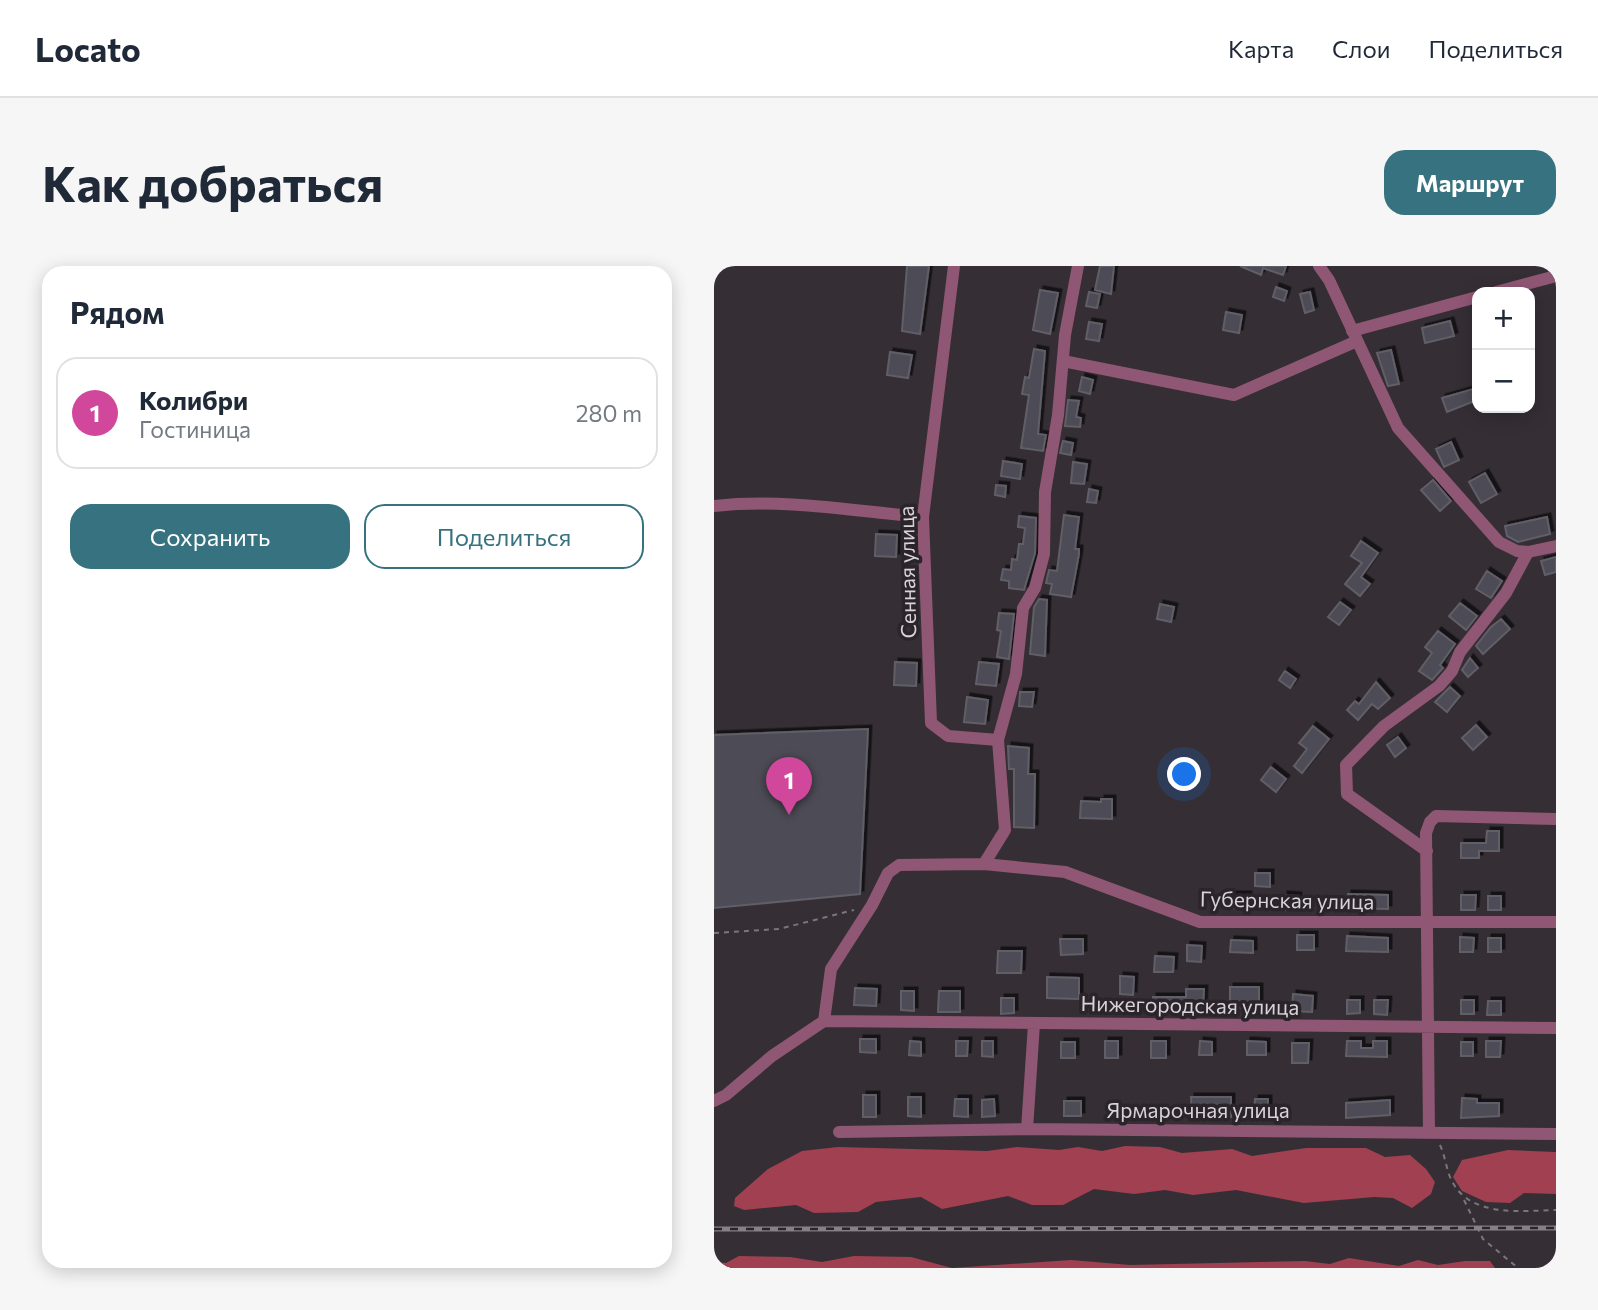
<!DOCTYPE html>
<html lang="ru">
<meta charset="utf-8">
<style>
body{margin:0;font-family:Commissioner,sans-serif;background:#f6f6f7;color:#1f2937}
.controls{position:absolute;right:21px;top:21px;display:grid;overflow:hidden;border-radius:14px;box-shadow:0 4px 18px #0003}
.controls button{width:63px;height:63px;display:grid;place-items:center;padding:0;border:0;border-bottom:2px solid #e0e1e3;background:#fff;color:#1f2937;font:35px sans-serif}
.you{position:absolute;left:471px;top:509px;width:24px;height:24px;margin:-18px;border:5px solid #fff;border-radius:50%;background:#1a73e8;box-shadow:0 0 0 10px #1a73e833}
.badge{display:grid;place-items:center;width:46px;height:46px;border-radius:50%;background:#36727f;color:#fff;font-size:23px;font-weight:700}
.pin{position:absolute;translate:-50% -58px;filter:drop-shadow(0 2px 4px #0008)}
.pin::after{content:'';position:absolute;top:37px;width:24px;height:21px;background:inherit;clip-path:polygon(0 0,100% 0,50% 100%)}
.list{margin:0;padding:0;list-style:none}
h2{display:flex;justify-content:space-between;align-items:center;height:91px;margin:0;padding:0 28px;font-size:30px}
h2 small{font-size:23px;font-weight:400;color:#747a83}
.list li{display:grid;grid-template-columns:46px 1fr auto;gap:21px;align-items:center;box-sizing:border-box;height:112px;margin:0 14px 14px;padding:0 14px;border:2px solid #e0e1e3;border-radius:21px}
.list b{display:block;font-size:26px;white-space:nowrap}
.list p{margin:0;font-size:23px;white-space:nowrap;color:#747a83}
.list em{font-size:23px;font-style:normal;color:#747a83}
.actions{display:flex;gap:14px;padding:21px 28px}
.actions a{flex:1;padding:16px 0;border:2px solid #36727f;border-radius:21px;text-align:center;font-size:24px;color:#36727f}
.actions .main{background:#36727f;color:#fff}
.map{position:relative;flex:none;width:842px;height:1002px;overflow:hidden;border-radius:21px}
header{display:flex;align-items:center;gap:42px;box-sizing:border-box;height:98px;padding:0 35px;background:#fff;border-bottom:2px solid #e0e1e3}
header strong{font-size:33px}
nav{display:flex;gap:38px;margin-inline-start:auto;font-size:24px}
.intro{display:flex;align-items:center;justify-content:space-between;box-sizing:border-box;height:168px;padding:0 42px}
h1{margin:0;font-size:49px}
.button{padding:18px 32px;border-radius:21px;background:#36727f;color:#fff;font-size:24px;font-weight:700}
main{display:flex;gap:42px;padding:0 42px}
aside{flex:1;background:#fff;border-radius:21px;box-shadow:0 4px 18px #0003}
.map>svg:first-child{display:block}
.forest{fill:#a04051}
.building{fill:#4e4b54;stroke:#615e67;stroke-width:2;filter:url(#shadow)}
.lines{fill:none;stroke-linecap:round;stroke-linejoin:round}
.path{stroke:#7b767b;stroke-width:2;stroke-dasharray:5 5;stroke-linecap:butt}
.minor{stroke:#905774;stroke-width:12}
.rail-casing{stroke:#868186;stroke-width:5}
.rail{stroke:#2b252b;stroke-width:2.5;stroke-dasharray:8;stroke-linecap:butt}
.labels{text-anchor:middle;stroke-width:7;stroke-linejoin:round;paint-order:stroke}
.street-label{font-size:21px;fill:#d7d3d8;stroke:#2b252b}
</style>
<header>
<strong>Locato</strong>
<nav><a>Карта</a><a>Слои</a><a>Поделиться</a></nav>
</header>
<div class="intro"><h1>Как добраться</h1><a class="button">Маршрут</a></div>
<main>
<aside>
<h2>Рядом<small></small></h2>
<ul class="list">
<li><span class="badge" style="background:#d1479c">1</span><div><b>Колибри</b><p>Гостиница</p></div><em>280 m</em></li>
</ul>
<div class="actions"><a class="main">Сохранить</a><a>Поделиться</a></div>
</aside>
<div class="map">
<svg width="842" height="1002" viewBox="0 0 842 1002">
<defs>
<filter id="shadow"><feDropShadow dx="3.5" dy="-3.5" stdDeviation="0" flood-color="#0009"/></filter>
</defs>
<rect width="100%" height="100%" fill="#352f35"/>
<!-- forest -->
<path class="forest" d="M411,880L446,881L468,887L518,883L538,890L592,882H652L671,891L696,889L712,903L721,916L717,928L698,942L679,932L660,931L590,937L522,924L479,929L451,924L420,928L380,923L349,939H318L294,930L228,943L207,931L162,936L144,946L100,947L82,939L30,944L20,940L21,932L54,903L88,885L124,881L273,885L303,881L345,884L364,881L388,885Z
M794,884L842,886V928L810,927L796,937L772,936L748,925L739,911L748,894Z
M25,990L76,991L108,996L140,990L197,991L238,1002L357,994L416,999L591,995L616,998L635,992L685,1000L704,994L724,999L751,995H776L781,1002H0V996L12,997Z"/>
<!-- building -->
<path class="building" d="M193,0H215L206,68L188,65Z
M386,0H400L397,28L381,24Z
M526,0H572L569,9L549,2L547,9Z
M562,21L573,25L570,35L559,31Z
M326,24L344,27L336,68L319,64Z
M375,26L386,28L383,42L372,40Z
M596,26L600,44L591,47L586,28Z
M512,46L528,49L525,67L509,64Z
M736,55L740,70L711,77L708,62Z
M375,56L388,58L385,75L372,73Z
M320,83L331,85L324,168L332,169L329,185L307,182L315,129L308,128L311,111L315,112Z
M677,84L685,118L674,120L663,87Z
M176,86L198,89L194,112L173,109Z
M368,111L379,114L376,128L365,125Z
M763,122V134L733,146L728,132Z
M354,134L365,135L362,151L367,152L366,161L351,160Z
M349,175L359,177L357,189L346,187Z
M737,176L745,194L730,201L722,183Z
M289,195L308,198L306,213L287,210Z
M359,196L373,198L370,218L357,217Z
M771,207L783,228L767,237L755,216Z
M719,214L737,235L726,245L707,224Z
M282,219L292,220L291,231L281,229Z
M375,223L384,225L382,237L373,236Z
M350,249L365,251L361,283H365V288L357,331L336,328L338,318L332,317L335,304L343,305Z
M305,250L322,252L321,287L310,324L295,322V315L287,314L289,303L297,304L298,293L303,294L305,278H309L311,262L304,261Z
M833,251L836,268L804,276L793,270L791,260Z
M162,268L183,269L182,291L161,290Z
M647,275L664,287L647,311L656,318L646,330L631,318L648,297L637,290Z
M842,291V306L831,309L827,295Z
M773,305L788,315L777,332L762,323Z
M325,333L333,334L331,390L316,388L320,341Z
M626,336L637,344L625,359L614,351Z
M746,337L763,350L752,364L735,350Z
M446,338L460,341L457,356L443,353Z
M285,347L300,348L295,393L283,391L287,365L283,364Z
M787,353L796,363L769,388L762,380L777,361Z
M724,365L741,378L726,399L729,402L718,414L705,405L718,387L711,381Z
M756,392L764,402L754,411L748,404Z
M181,396L203,397L202,420L180,419Z
M265,396L285,398L282,420L262,418Z
M571,405L582,413L576,422L565,414Z
M662,416L676,432L664,443L658,438L644,454L633,444L641,435L645,438Z
M736,421L746,430L733,446L721,436Z
M306,426H320L318,441L305,440Z
M253,431L274,434L271,458L250,456Z
M762,459L773,471L759,484L748,472Z
M599,460L615,473L588,507L580,500L593,483L585,477Z
M154,463L146,628L0,642V469Z
M684,471L692,482L681,491L673,479Z
M294,480L315,482L314,508H321L320,562L300,561V503H295Z
M557,501L572,513L562,526L547,514Z
M387,533H398V553L366,552L367,535L387,536Z
M773,565H785V585H765V592H747V577H772Z
M541,607H556V621L541,620Z
M634,628L674,629V643L634,642Z
M519,629H534V643L519,642Z
M570,629L584,630L583,644H569Z
M747,629H762L761,644H747Z
M774,630H787V644H774Z
M583,669H600V684H583Z
M633,670L674,672V686L632,685Z
M746,671L760,672L759,686H746Z
M774,672H787V686H774Z
M346,673H369V688L347,689Z
M517,674L539,675V687L516,686Z
M473,679L488,680L487,696L473,695Z
M284,685H308L307,707H283Z
M441,690L460,691L459,706H440Z
M406,710L420,711L419,729L406,728Z
M333,711L365,712V733L333,732Z
M516,721H545V740L516,743Z
M141,722L163,723L162,740L140,739Z
M472,723H490L489,745L439,748V731H472Z
M187,725H200V745L187,744Z
M225,725H246V746H224Z
M579,728L599,730L598,746L578,745Z
M287,732H300V747L287,748Z
M633,734H646V747L633,748Z
M660,734H674L673,749L660,748Z
M747,734H760V748H747Z
M774,735H787V749H773Z
M146,773H162V787L146,786Z
M196,775L207,776V790L195,789Z
M242,775H254L253,790H242Z
M268,775H279V791L268,790Z
M391,775H404V792H391Z
M437,775H452V792H437Z
M486,775L498,776V789H485Z
M533,775L552,776V789H533Z
M633,775H647V782H659V775H673V791L632,790Z
M772,775H787L786,791H772Z
M347,776H361V792H347Z
M747,776H759V790H747Z
M578,777H595L594,797H578Z
M149,829H162V851H149Z
M194,831H207V851L194,850Z
M477,831H517V851L478,852Z
M748,832L763,833V837H785V850L747,852Z
M241,833H254V851L240,850Z
M280,833L281,850L268,851V834Z
M541,833H554V851L540,850Z
M676,834V849L632,852V837Z
M350,835H367V850H350Z"/>
<g class="lines">
<!-- path -->
<path class="path" d="M0,667L65,663L140,644
M726,879C731,890 732,901 736,911C753,952 805,945 842,944
M750,934L769,973L804,1002"/>
<!-- minor -->
<path class="minor" d="M240,0L209,251L217,457L234,470L284,474
M605,0L615,14L684,162L785,276L803,285L814,286
M782,26L842,10
M638,65L763,31
M349,95L520,129L643,75
M0,240C70,232 140,245 209,251
M713,585L633,528L632,499L670,460L725,420L738,405L746,386L792,327L814,286L842,280
M270,598L351,606L486,656H842
M110,755L842,762
M0,835L12,829L58,790L110,755L117,703L158,639L174,607L185,599L270,598L291,564L284,474L302,408L309,342L321,322L330,288L331,226L344,149L351,69L364,0
M313,863L320,758
M125,866L313,863L842,868
M715,866L712,567L716,556L722,550L842,553"/>
<!-- rail casing -->
<g class="rail-casing">
<path id="rail" d="M0,963L842,962"/>
</g>
<!-- rail -->
<use href="#rail" class="rail"/>
</g>
<g class="labels">
<!-- street labels -->
<g class="street-label">
<text transform="translate(194 306) rotate(-91)" y="7">Сенная улица</text>
<text transform="translate(573 635) rotate(1)" y="7">Губернская улица</text>
<text transform="translate(476 740) rotate(1)" y="7">Нижегородская улица</text>
<text x="484" y="852">Ярмарочная улица</text>
</g>
</g>
</svg>
<div class="controls">
<button>+</button>
<button>−</button>
</div>
<div class="you"></div>
<div class="pin badge" style="left:75px;top:549px;background:#d1479c">1</div>
</div>
</main>
